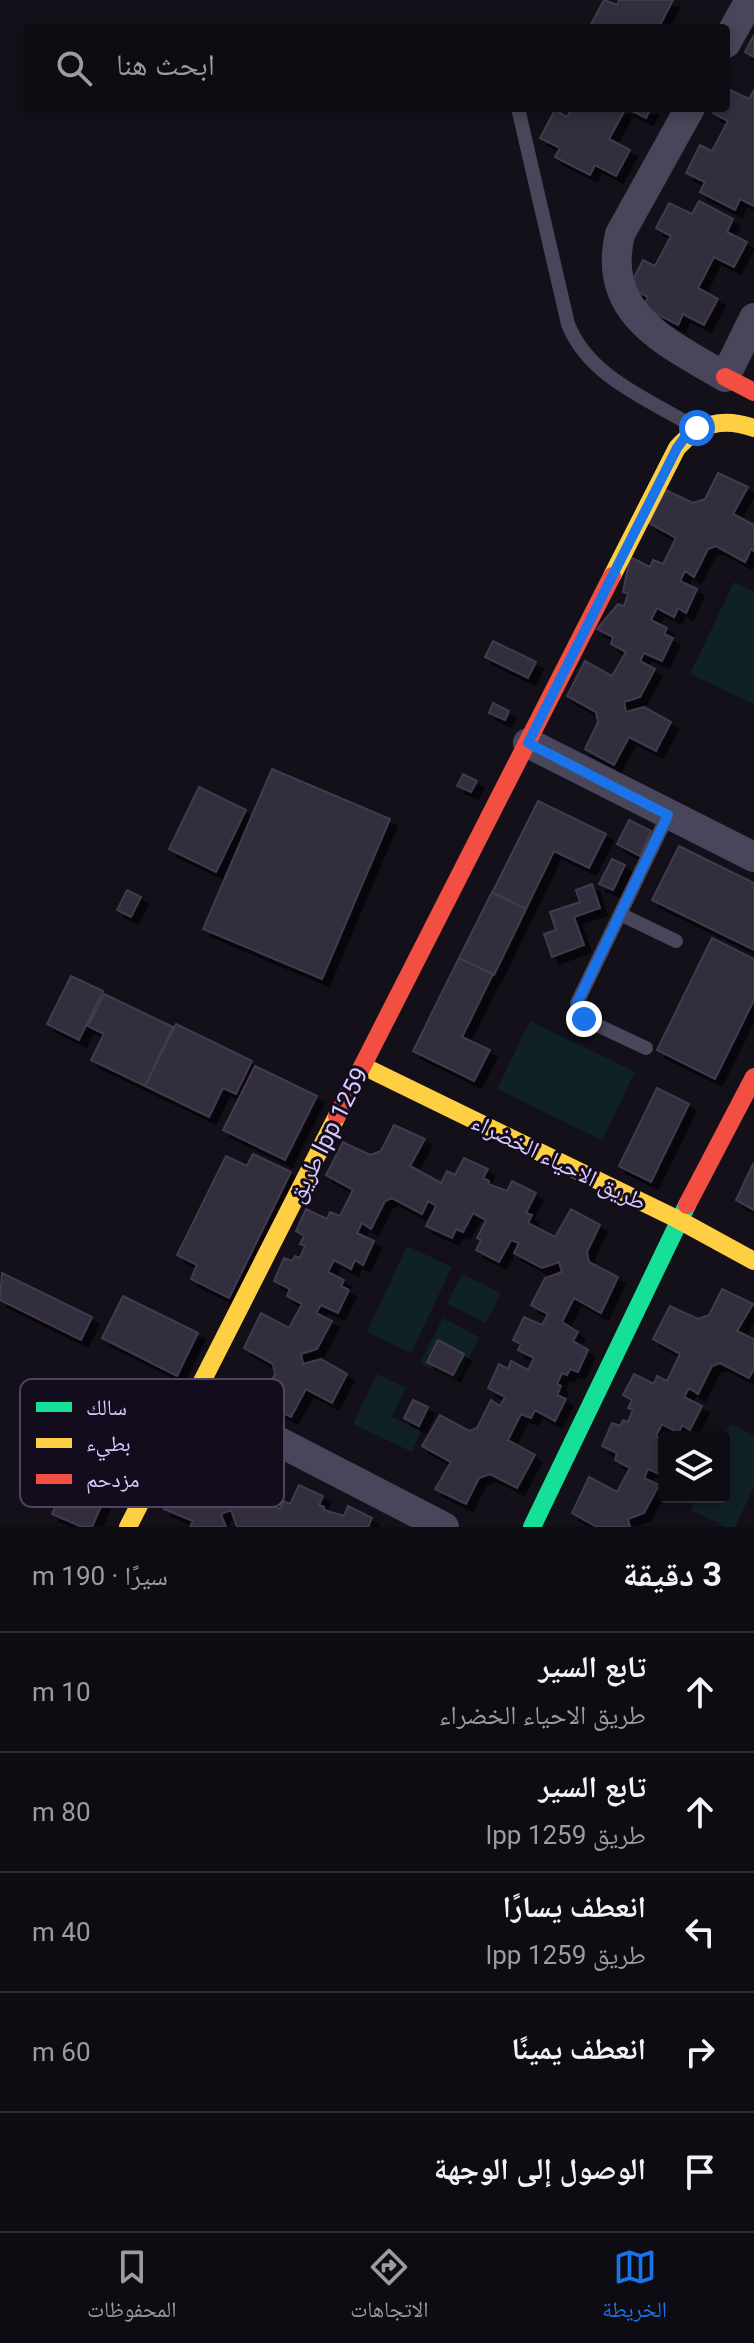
<!DOCTYPE html>
<html lang="ar">
<meta charset="utf-8">
<style>
body{margin:0;font-family:Roboto,"Noto Naskh Arabic",sans-serif;background:#1c1a21;color:#f1f3f6;direction:rtl}
.controls{position:absolute;right:24px;bottom:24px;display:grid;overflow:hidden;border-radius:8px;box-shadow:0 4px 12px #0003}
.controls button{width:72px;height:72px;display:grid;place-items:center;padding:0;border:0;border-bottom:2px solid #2e2c33;background:#0e0c13;color:#f1f3f6;font:40px sans-serif}
.stop{position:absolute;width:24px;height:24px;margin:-18px;border:6px solid #1a73e8;border-radius:50%;background:#fff}
.stop.end{background:#1a73e8;border-color:#fff;box-shadow:0 2px 8px #0008}
.list{margin:0;padding:0;list-style:none}
h2{display:flex;justify-content:space-between;align-items:center;height:104px;margin:0;padding:0 32px;font-size:34px}
h2 small{font-size:26px;font-weight:400;color:#9b9ba0}
.list li{display:grid;grid-template-columns:52px 1fr auto;gap:24px;align-items:center;box-sizing:border-box;height:120px;padding:0 32px;border-top:2px solid #2e2c33}
.list b{display:block;font-size:30px;white-space:nowrap}
.list p{margin:0;font-size:26px;white-space:nowrap;color:#9b9ba0}
.list em{font-size:26px;font-style:normal;color:#9b9ba0}
.icon{flex:none;width:44px;height:44px;fill:none;stroke:currentColor;stroke-width:2;stroke-linecap:round;stroke-linejoin:round}
.map{position:relative;flex:none;width:754px;height:1527px;overflow:hidden;direction:ltr}
.search{position:absolute;background:#0e0c13;box-shadow:0 4px 12px #0003;left:24px;right:24px;top:24px;height:88px;display:flex;align-items:center;gap:20px;box-sizing:border-box;padding:0 28px;border-radius:8px;color:#9b9ba0;font-size:30px}
.sheet{height:704px;background:#0e0c13}
nav{display:flex;justify-content:space-around;align-items:center;box-sizing:border-box;height:112px;border-top:2px solid #2e2c33;background:#0e0c13;font-size:22px;color:#9b9ba0}
nav a{display:grid;justify-items:center;gap:4px}
nav .on{color:#1a73e8}
.map>svg:first-child{display:block}
.green{fill:#102125}
.building{fill:#322d3c;stroke:#413a4e;stroke-width:2;filter:url(#shadow)}
.lines{fill:none;stroke-linecap:round;stroke-linejoin:round}
.lane{stroke:#49455a;stroke-width:14}
.street{stroke:#49455a;stroke-width:30}
.fast{stroke:#16e098;stroke-width:18}
.slow{stroke:#ffcf43;stroke-width:18}
.jam{stroke:#f24e42;stroke-width:18}
.route{stroke:#1a73e8;stroke-width:10}
.labels{text-anchor:middle;stroke-width:6;stroke-linejoin:round;paint-order:stroke}
.street-label{font-size:24px;fill:#d8c9fe;stroke:#120c1d}
.key{fill:#120c1d;stroke:#4d4560;stroke-width:2}
.key-label{font-size:22px;fill:#d8c9fe}
</style>
<div class="map">
<svg width="754" height="1527" viewBox="0 0 754 1527">
<defs>
<filter id="shadow"><feDropShadow dx="7" dy="7" stdDeviation="0" flood-color="#0009"/></filter>
</defs>
<rect width="100%" height="100%" fill="#131019"/>
<!-- green -->
<path class="green" d="M734,582L754,592V704L690,674Z
M530,1021L635,1072L602,1140L497,1089Z
M407,1246L452,1267L411,1353L367,1332Z
M462,1274L501,1293L486,1323L447,1304Z
M443,1318L479,1337L457,1382L420,1363Z
M377,1374L406,1388L392,1417L421,1431L412,1452L353,1424Z
M730,1424L754,1435V1487L735,1527H726L690,1510L696,1497H724V1437Z"/>
<!-- building -->
<path class="building" d="M604,0L617,5L619,0H673L659,27L661,28H594L590,26Z
M754,35V57L745,52Z
M726,88L749,99L754,90V206L740,199L735,210L700,192L705,182L686,173L700,145L712,151L728,121L713,113L715,108H726Z
M572,108H626L609,139L630,150L616,176L595,165L590,175L555,157L560,148L540,138L555,110L567,117Z
M626,108H651L646,118Z
M699,201L733,219L727,232L747,242L734,267L714,257L698,288L718,299L704,325L683,314L678,325L643,307L648,297L629,287L643,260L655,266L671,236L656,228L669,203L692,214Z
M718,473L748,487L733,514L754,525V551L751,549L745,562L716,546L708,549L694,577L685,571L680,581L697,589L686,613L678,608L674,617L657,608L651,620L667,628L664,634L673,638L662,661L644,653L640,661L655,669L640,697L624,702L626,712L644,707L671,722L656,751L629,737L614,765L585,749L598,722L596,712L567,696L585,661L612,676L626,652L611,644L613,637L597,629L618,604L624,606L628,594L623,592L630,557L650,567L653,560L663,564L676,538L649,523L666,490L693,503L705,499Z
M493,641L536,662L528,678L485,657Z
M493,703L509,711L505,720L489,713Z
M272,769L390,819L322,979L203,929Z
M463,774L477,781L471,792L457,786Z
M199,787L246,810L216,872L169,849Z
M538,801L606,834L589,868L554,851L526,909L492,893Z
M629,820L651,831L640,856L617,844Z
M679,846L754,883V950L652,900Z
M612,859L625,865L613,890L599,884Z
M592,884L600,908L574,917L584,945L552,957L544,934L556,930L550,912L580,902L576,890Z
M127,890L141,897L131,917L117,910Z
M492,892L526,909L494,975L459,958Z
M712,938L754,959V1000L715,1079L657,1050Z
M459,958L493,974L462,1037L490,1050L474,1081L413,1051Z
M71,976L103,991L79,1040L47,1024Z
M104,994L173,1027L145,1086L91,1060L104,1034L88,1026Z
M176,1024L252,1061L236,1094L223,1088L209,1117L145,1086Z
M255,1066L317,1096L285,1160L223,1130Z
M657,1088L689,1104L651,1182L619,1166Z
M394,1125L425,1139L410,1166L441,1183L447,1171L455,1175L464,1158L488,1169L483,1178L489,1181L488,1184L507,1191L512,1181L536,1193L526,1213L532,1215L528,1223L555,1237L571,1209L600,1225L587,1252L589,1262L618,1277L601,1313L574,1298L562,1322L578,1332L573,1341L588,1350L578,1372L570,1369L567,1375L562,1373L557,1384L561,1386L557,1395L566,1399L555,1421L535,1410L531,1418L521,1414L508,1440L535,1455L517,1488L490,1474L479,1478L466,1504L435,1489L451,1462L422,1446L440,1415L469,1431L477,1428L491,1400L500,1406L505,1397L488,1388L499,1364L508,1369L511,1361L528,1370L534,1358L518,1350L521,1344L513,1340L524,1317L542,1325L548,1314L531,1305L545,1278L562,1272L559,1262L542,1268L514,1253L519,1243L511,1240L499,1262L476,1250L481,1240L477,1238L486,1220L473,1213L463,1232L456,1229L452,1238L426,1226L436,1206L428,1201L422,1214L392,1198L385,1201L371,1229L362,1223L357,1233L374,1241L363,1265L355,1260L351,1269L334,1260L328,1272L344,1280L341,1286L349,1290L338,1313L321,1305L316,1313L332,1321L317,1349L301,1354L303,1364L321,1359L347,1374L332,1403L306,1389L291,1417L261,1401L275,1374L273,1364L244,1348L261,1313L289,1328L302,1304L287,1296L290,1289L274,1281L284,1258L292,1261L295,1256L300,1258L305,1246L300,1244L304,1236L296,1231L306,1209L327,1219L330,1212L340,1216L353,1190L326,1175L343,1142L370,1155L381,1151Z
M253,1154L291,1172L229,1298L191,1279L197,1265L177,1255L226,1156L247,1166Z
M753,1164L754,1165V1210L736,1200Z
M2,1273L92,1317L81,1340L0,1300Z
M722,1289L753,1304L737,1331L754,1339V1369L749,1378L720,1363L712,1366L698,1394L689,1388L684,1397L702,1406L690,1430L682,1425L679,1433L662,1424L656,1436L664,1440V1476L648,1469L644,1478L659,1485L644,1513L628,1519L630,1527H597L572,1513L589,1477L617,1492L630,1468L615,1460L617,1453L602,1446L612,1423L620,1426L623,1420L628,1422L633,1410L628,1408L632,1400L623,1395L634,1374L654,1384L657,1376L667,1381L680,1354L653,1339L670,1306L698,1319L709,1315Z
M123,1296L198,1333L177,1376L102,1338Z
M438,1340L464,1354L453,1375L427,1362Z
M114,1383L148,1398L92,1527H82L52,1514L60,1497L38,1488L82,1386L108,1397Z
M413,1400L428,1407L419,1426L404,1418Z
M234,1454L264,1467L252,1497L280,1509L284,1501L290,1504L299,1485L323,1496L319,1505L324,1507V1510L344,1516L348,1506L372,1518L368,1527H237L231,1510L221,1514L226,1527H190L193,1521L164,1509L182,1473L212,1486L221,1482Z"/>
<g class="lines">
<!-- lane -->
<path class="lane" d="M518,108L568,324C588,376 647,399 693,426
M620,914L676,941
M646,1048L584,1019L577,1009V1003L668,815"/>
<!-- street -->
<path class="street" d="M726,43L750,0
M690,108L620,234C601,315 667,342 725,377L754,318
M528,743L754,857
M194,1398L444,1527"/>
<!-- fast -->
<path class="fast" d="M532,1527L687,1205"/>
<!-- slow -->
<path class="slow" d="M612,576L677,448C699,423 723,417 754,428
M363,1066L679,1220L754,1261
M128,1527L337,1116"/>
<!-- jam -->
<path class="jam" d="M725,377L754,392
M337,1116L612,576
M687,1205L754,1077"/>
</g>
<g class="lines">
<!-- route -->
<path class="route" d="M584,1019L577,1009V1003L668,815L528,743L677,448L685,437L697,428"/>
</g>
<g class="labels">
<!-- street labels -->
<g class="street-label">
<text transform="translate(328 1135) rotate(-63)" y="8">طريق lpp 1259</text>
<text transform="translate(559 1162) rotate(26)" y="8">طريق الاحياء الخضراء</text>
</g>
</g>
<!-- legend -->
<rect x="20" y="1379" width="264" height="128" rx="12" class="key"/>
<rect x="36" y="1402" width="36" height="10" fill="#16e098"/>
<rect x="36" y="1438" width="36" height="10" fill="#ffcf43"/>
<rect x="36" y="1474" width="36" height="10" fill="#f24e42"/>
<g class="key-label">
<text x="86" y="1415">سالك</text>
<text x="86" y="1451">بطيء</text>
<text x="86" y="1487">مزدحم</text>
</g>
</svg>
<div class="controls">
<button><svg class="icon" aria-label="layers" viewBox="0 0 24 24"><path d="M12 4l9 5-9 5-9-5zM3 14l9 5 9-5"/></svg></button>
</div>
<div class="stop" style="left:697px;top:428px"></div>
<div class="stop end" style="left:584px;top:1019px"></div>
<div class="search"><svg class="icon" aria-label="search" viewBox="0 0 24 24"><circle cx="10" cy="10" r="6"/><path d="M15 15l6 6"/></svg>ابحث هنا</div>
</div>
<section class="sheet">
<h2>3 دقيقة<small>سيرًا · 190 m</small></h2>
<ul class="list">
<li><svg class="icon" aria-label="ahead" viewBox="0 0 24 24"><path d="M12 20V5M6 11l6-6 6 6"/></svg><div><b>تابع السير</b><p>طريق الاحياء الخضراء</p></div><em>10 m</em></li>
<li><svg class="icon" aria-label="ahead" viewBox="0 0 24 24"><path d="M12 20V5M6 11l6-6 6 6"/></svg><div><b>تابع السير</b><p>طريق lpp 1259</p></div><em>80 m</em></li>
<li><svg class="icon" aria-label="left" viewBox="0 0 24 24"><path d="M17 20v-9H6M10 6l-5 5 5 5"/></svg><div><b>انعطف يسارًا</b><p>طريق lpp 1259</p></div><em>40 m</em></li>
<li><svg class="icon" aria-label="right" viewBox="0 0 24 24"><path d="M7 20v-9h11M14 6l5 5-5 5"/></svg><div><b>انعطف يمينًا</b></div><em>60 m</em></li>
<li><svg class="icon" aria-label="arrive" viewBox="0 0 24 24"><path d="M6 21V4h12l-3 4 3 4H6"/></svg><div><b>الوصول إلى الوجهة</b></div></li>
</ul>
</section>
<nav>
<a class="on"><svg class="icon" aria-label="map" viewBox="0 0 24 24"><path d="M3 6l6-2 6 2 6-2v14l-6 2-6-2-6 2zM9 4v14M15 6v14"/></svg>الخريطة</a>
<a><svg class="icon" aria-label="directions" viewBox="0 0 24 24"><path d="M12 3l9 9-9 9-9-9zM9 14v-3h6M13 9l2 2-2 2"/></svg>الاتجاهات</a>
<a><svg class="icon" aria-label="saved" viewBox="0 0 24 24"><path d="M7 4h10v16l-5-4-5 4z"/></svg>المحفوظات</a>
</nav>
